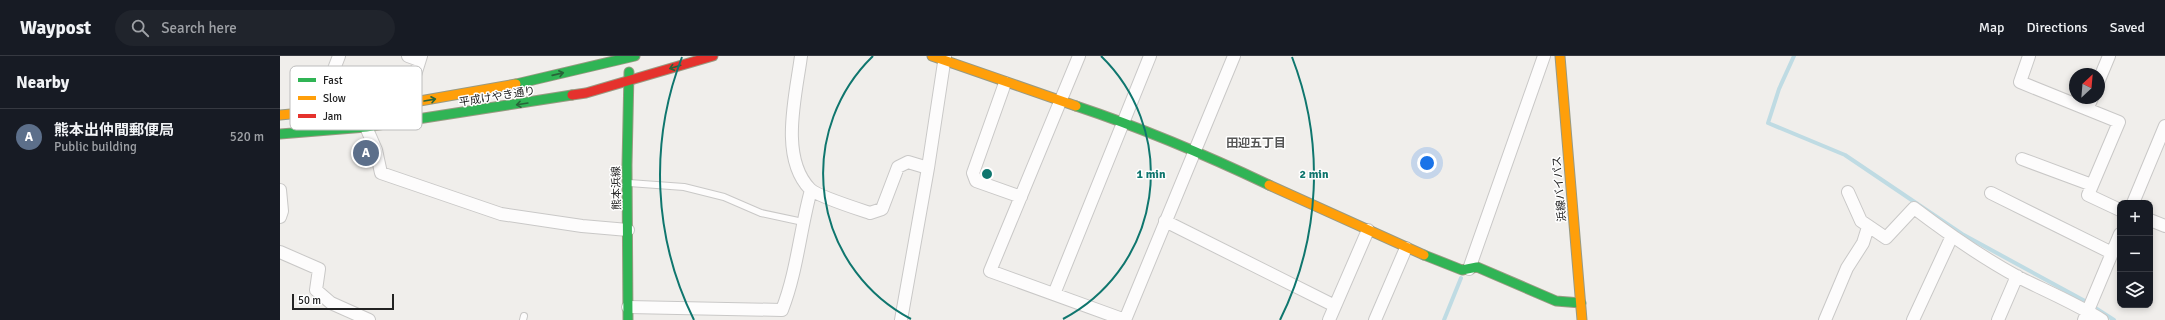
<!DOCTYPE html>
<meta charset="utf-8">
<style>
body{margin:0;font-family:Signika,"Noto Sans JP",sans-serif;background:#20242c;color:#f1f3f6}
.controls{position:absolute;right:12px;bottom:12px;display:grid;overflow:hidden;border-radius:8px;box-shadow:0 2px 6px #0003}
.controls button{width:36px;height:36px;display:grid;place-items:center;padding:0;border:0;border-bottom:1px solid #363941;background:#171b24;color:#f1f3f6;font:20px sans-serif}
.compass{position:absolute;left:1789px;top:12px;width:36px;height:36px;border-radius:50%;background:#171b24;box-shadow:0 2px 6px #0003;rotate:26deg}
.scale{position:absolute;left:12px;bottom:10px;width:102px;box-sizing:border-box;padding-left:4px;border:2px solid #222;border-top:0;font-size:11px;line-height:14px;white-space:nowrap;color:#222;-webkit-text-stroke:3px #fff;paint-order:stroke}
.you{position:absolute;left:1147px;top:107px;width:14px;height:14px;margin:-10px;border:3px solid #fff;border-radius:50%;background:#1a73e8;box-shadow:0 0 0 6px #1a73e833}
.badge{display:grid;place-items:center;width:26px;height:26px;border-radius:50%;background:#6a6968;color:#fff;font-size:13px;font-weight:700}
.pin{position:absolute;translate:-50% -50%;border:2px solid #fff;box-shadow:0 1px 4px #0006}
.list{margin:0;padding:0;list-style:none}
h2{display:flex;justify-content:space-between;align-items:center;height:52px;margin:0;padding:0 16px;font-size:17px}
h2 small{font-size:13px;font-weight:400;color:#9ea1a6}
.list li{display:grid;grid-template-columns:26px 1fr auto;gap:12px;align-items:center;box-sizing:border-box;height:56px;padding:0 16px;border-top:1px solid #363941}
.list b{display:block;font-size:15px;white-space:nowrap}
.list p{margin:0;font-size:13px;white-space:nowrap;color:#9ea1a6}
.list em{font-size:13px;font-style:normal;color:#9ea1a6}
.icon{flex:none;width:22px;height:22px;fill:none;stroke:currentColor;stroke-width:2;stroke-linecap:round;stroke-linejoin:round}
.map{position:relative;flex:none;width:1885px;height:264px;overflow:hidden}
header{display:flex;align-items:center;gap:24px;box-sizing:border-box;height:56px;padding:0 20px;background:#171b24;border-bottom:1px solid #363941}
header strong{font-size:19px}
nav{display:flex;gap:22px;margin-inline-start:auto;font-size:14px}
.search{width:280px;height:36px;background:#20242c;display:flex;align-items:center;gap:10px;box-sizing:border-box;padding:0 14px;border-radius:22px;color:#9ea1a6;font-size:15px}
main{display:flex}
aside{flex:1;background:#171b24}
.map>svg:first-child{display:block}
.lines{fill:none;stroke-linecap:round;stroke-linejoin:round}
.stream{stroke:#bfdbe3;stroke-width:4}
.lane-casing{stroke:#c9c8c7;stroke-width:8}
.street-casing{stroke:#c9c8c7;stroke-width:14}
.fast-casing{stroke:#999a82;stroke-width:11}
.slow-casing{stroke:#999a82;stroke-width:11}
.jam-casing{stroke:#999a82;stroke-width:11}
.lane{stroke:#fdfcfc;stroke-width:6}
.street{stroke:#fdfcfc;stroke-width:12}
.fast{stroke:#30b455;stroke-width:9}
.slow{stroke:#ff9f0a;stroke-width:9}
.jam{stroke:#e5322d;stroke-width:9}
.oneway{stroke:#286439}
.ring{fill:none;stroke:#0f766e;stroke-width:2}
.labels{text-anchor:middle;stroke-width:3;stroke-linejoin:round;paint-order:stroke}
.street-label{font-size:11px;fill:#222;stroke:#fff}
.neighbourhood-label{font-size:12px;font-weight:bold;fill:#555;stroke:#fff}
.key{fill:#fff;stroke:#bdbdbd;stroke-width:1}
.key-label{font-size:11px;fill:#222}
.centre{fill:#0f766e;stroke:#fff;stroke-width:2}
.ring-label{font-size:12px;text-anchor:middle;font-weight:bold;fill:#0f766e;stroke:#fff;stroke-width:3;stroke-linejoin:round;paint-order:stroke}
</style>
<header>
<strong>Waypost</strong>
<div class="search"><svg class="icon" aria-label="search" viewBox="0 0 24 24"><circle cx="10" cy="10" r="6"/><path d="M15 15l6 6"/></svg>Search here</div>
<nav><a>Map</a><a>Directions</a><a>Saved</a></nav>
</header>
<main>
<aside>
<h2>Nearby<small></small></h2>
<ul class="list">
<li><span class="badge" style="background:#5c6f8a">A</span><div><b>熊本出仲間郵便局</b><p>Public building</p></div><em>520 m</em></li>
</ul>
</aside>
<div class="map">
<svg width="1885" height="264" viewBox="0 0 1885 264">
<rect width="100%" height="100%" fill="#f0eeeb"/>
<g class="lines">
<!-- stream -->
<path class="stream" d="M1514,0L1499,33L1488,67L1565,99L1682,178L1803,244L1834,264
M1164,264L1181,222"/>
<!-- lane casing -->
<g class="lane-casing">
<path id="lane" d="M349,127L404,131L444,141L481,157L523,166
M243,264L244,260"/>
</g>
<!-- street casing -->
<g class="street-casing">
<path id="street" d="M128,0L139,4
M521,0C516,39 499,101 530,133C537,140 578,153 590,157L602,153L618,111L628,106L648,112
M799,0L710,215L845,264
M1749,0L1740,26L1839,66L1808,139L1840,154
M1819,24L1829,0
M725,27L693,117L696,125L741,141
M126,48L141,0
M1807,53L1812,42
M37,57L59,0
M86,71L96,94L101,117L221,158L302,170L348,174
M1742,103L1812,129
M0,134L2,155L0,161
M1568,136L1581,165L1606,182L1634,152C1667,177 1701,201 1738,221C1766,235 1795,247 1822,264
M1711,137L1832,197
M1853,147L1885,70
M1870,164L1885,170
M885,165L1055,250
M0,196L39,213L36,234L51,247L89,264
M1189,213L1264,0
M774,238L870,0
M348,251L502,254C517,216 520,174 531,134
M621,264L648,112L665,0
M845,264L954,0
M1049,264L1088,174
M1095,264L1126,192
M1545,264L1567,212L1583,187L1588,171
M1633,264L1672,180
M1718,264L1737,220
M1804,264L1840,178"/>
</g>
<!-- fast casing -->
<g class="fast-casing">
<path id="fast" d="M236,28L355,0
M796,50C862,72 926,99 989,129
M0,78L86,71L292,39
M1144,199L1182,214L1197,211L1276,245L1301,247
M348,264L347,109L349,16"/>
</g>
<!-- slow casing -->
<g class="slow-casing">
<path id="slow" d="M652,0L796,50
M1280,0L1302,264
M0,59L134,46L236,28
M989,129L1144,199"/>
</g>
<!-- jam casing -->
<g class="jam-casing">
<path id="jam" d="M292,39L306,37L433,0"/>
</g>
<!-- lane -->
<use href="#lane" class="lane"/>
<!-- street -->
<use href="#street" class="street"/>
<!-- fast -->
<use href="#fast" class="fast"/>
<!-- slow -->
<use href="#slow" class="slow"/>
<!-- jam -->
<use href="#jam" class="jam"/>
</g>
<!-- one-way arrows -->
<defs><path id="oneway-shaft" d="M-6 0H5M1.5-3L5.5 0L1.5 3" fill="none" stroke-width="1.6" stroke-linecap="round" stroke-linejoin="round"/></defs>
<g class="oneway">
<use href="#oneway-shaft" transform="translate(395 11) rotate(163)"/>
<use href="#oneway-shaft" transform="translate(278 18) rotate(-13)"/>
<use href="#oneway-shaft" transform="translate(150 44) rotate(-10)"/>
<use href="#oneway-shaft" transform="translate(242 48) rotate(171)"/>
</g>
<!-- distance rings -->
<g class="ring">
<path d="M631 263A164 164 0 0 1 593 0M821 0A164 164 0 0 1 783 263"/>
<path d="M414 264A327 327 0 0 1 402 1M1012 1A327 327 0 0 1 1000 264"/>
</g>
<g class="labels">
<!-- street labels -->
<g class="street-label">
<text transform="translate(217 40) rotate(-9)" y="4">平成けやき通り</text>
<text transform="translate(336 132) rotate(-91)" y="4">熊本浜線</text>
<text transform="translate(1279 133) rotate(-95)" y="4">浜線バイパス</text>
</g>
<!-- neighbourhood labels -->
<g class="neighbourhood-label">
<text x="976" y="91">田迎五丁目</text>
</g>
</g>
<!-- legend -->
<rect x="10" y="10" width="132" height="64" rx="6" class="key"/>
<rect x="18" y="22" width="18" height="4" fill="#30b455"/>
<rect x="18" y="40" width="18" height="4" fill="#ff9f0a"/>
<rect x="18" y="58" width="18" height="4" fill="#e5322d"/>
<g class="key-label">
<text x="43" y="28">Fast</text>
<text x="43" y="46">Slow</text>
<text x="43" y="64">Jam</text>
</g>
<circle cx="707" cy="118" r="6" class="centre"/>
<g class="ring-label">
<text x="871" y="122">1 min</text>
<text x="1034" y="122">2 min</text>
</g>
</svg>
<div class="controls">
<button>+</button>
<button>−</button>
<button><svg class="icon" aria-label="layers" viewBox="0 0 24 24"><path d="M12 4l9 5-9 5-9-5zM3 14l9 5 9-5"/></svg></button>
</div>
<svg class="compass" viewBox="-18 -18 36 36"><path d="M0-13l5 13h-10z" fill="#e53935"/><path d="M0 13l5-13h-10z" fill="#9ea1a6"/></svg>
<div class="scale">50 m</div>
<div class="you"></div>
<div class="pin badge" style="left:86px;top:97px;background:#5c6f8a">A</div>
</div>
</main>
